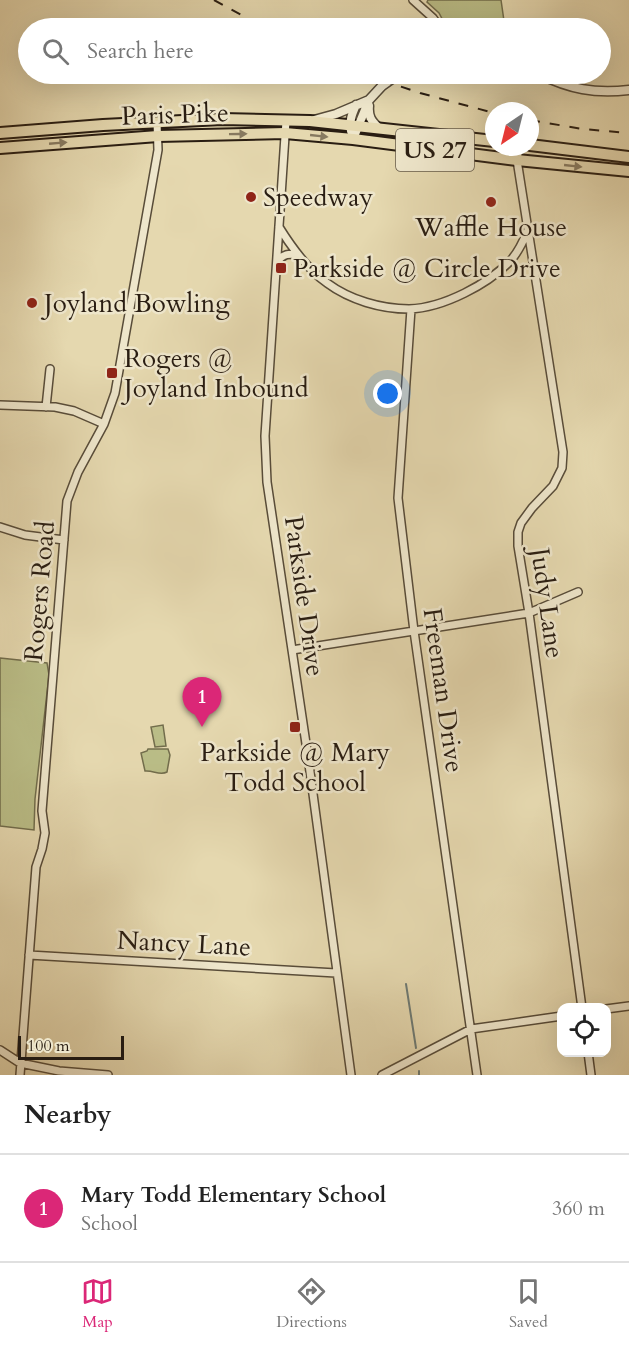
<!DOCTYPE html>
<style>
body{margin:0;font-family:Cardo,serif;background:#f2f2f2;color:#222}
.controls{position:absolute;right:18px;bottom:18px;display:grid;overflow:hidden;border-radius:12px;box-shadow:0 6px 24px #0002}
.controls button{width:54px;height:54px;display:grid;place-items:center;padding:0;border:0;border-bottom:2px solid #e0e0e0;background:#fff;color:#222;font:30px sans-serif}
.compass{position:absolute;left:485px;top:102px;width:54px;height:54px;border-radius:50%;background:#fff;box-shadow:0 6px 24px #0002;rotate:215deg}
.scale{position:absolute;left:18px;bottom:15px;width:106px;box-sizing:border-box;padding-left:6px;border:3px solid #291d12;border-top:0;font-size:16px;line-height:21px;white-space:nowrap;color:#291d12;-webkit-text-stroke:4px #eee6cb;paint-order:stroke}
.you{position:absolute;left:388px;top:394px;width:21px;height:21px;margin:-15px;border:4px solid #fff;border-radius:50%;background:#1a73e8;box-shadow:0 0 0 9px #1a73e833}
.badge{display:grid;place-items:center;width:39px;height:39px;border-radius:50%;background:#db2777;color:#fff;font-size:20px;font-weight:700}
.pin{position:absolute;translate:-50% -50px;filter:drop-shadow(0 2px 3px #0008)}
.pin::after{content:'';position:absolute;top:32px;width:21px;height:18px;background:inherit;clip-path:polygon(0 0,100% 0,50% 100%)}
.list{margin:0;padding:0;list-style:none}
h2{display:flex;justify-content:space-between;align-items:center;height:78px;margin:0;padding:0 24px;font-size:26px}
h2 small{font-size:20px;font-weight:400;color:#767676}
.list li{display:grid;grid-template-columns:39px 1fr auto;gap:18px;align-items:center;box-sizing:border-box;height:108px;padding:0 24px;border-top:2px solid #e0e0e0}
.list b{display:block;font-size:22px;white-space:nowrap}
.list p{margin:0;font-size:20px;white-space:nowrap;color:#767676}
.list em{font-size:20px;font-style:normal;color:#767676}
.icon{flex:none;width:33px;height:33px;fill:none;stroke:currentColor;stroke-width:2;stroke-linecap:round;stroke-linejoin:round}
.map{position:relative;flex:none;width:629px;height:1075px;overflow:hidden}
.search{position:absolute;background:#fff;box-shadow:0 6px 24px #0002;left:18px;right:18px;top:18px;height:66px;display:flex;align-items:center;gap:15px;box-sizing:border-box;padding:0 21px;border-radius:33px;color:#767676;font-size:22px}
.sheet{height:186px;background:#fff}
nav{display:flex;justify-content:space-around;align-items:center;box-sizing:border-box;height:84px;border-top:2px solid #e0e0e0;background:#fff;font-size:16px;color:#767676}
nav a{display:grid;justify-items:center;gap:3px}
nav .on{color:#db2777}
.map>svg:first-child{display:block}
.green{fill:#babd87;stroke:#726d4c;stroke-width:1.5}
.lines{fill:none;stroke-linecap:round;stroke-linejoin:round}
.stream{stroke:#6d7a74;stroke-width:2}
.minor-casing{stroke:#584c39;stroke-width:10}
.tertiary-casing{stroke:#584c39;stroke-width:11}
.trunk-casing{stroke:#291d12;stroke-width:14}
.minor{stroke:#eee6cb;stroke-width:7}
.tertiary{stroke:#eee6cb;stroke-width:8}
.trunk{stroke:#e5d8af;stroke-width:10}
.rail{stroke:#291d12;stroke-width:2;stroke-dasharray:10 10;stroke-linecap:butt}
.oneway{fill:#877a60}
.poi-dot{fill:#8f2418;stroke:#eee6cb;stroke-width:2}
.labels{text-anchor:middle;stroke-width:5;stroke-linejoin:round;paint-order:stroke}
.shield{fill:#eee6cb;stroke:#64594a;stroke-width:1.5}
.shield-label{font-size:24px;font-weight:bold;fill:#291d12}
.street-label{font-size:26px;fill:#291d12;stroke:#eee6cb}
.poi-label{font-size:26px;fill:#291d12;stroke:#eee6cb;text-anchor:start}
</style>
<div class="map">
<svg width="629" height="1075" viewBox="0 0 629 1075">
<rect width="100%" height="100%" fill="#e5d8af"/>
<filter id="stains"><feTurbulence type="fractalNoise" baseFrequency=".00333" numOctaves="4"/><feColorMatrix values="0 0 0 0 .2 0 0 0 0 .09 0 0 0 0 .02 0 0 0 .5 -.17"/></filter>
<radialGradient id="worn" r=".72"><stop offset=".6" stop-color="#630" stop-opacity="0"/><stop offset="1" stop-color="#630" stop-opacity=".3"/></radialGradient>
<!-- green -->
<path class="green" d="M428,0H501L505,28H447L439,13L427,2Z
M0,658L47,663L49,675L35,799L34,830L0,826Z
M163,725L166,746L155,747L151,727Z
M148,749H168L170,755L167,772C160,776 153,770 145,771L141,753L147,751Z"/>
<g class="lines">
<!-- stream -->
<path class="stream" d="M406,984L416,1048
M419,1071V1075"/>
<!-- minor casing -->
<g class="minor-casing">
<path id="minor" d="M413,0L433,18L440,28
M286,121L265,436L267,482L308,757L351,1075
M519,147L517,160L563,452L562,468L553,486L532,508L521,523L518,532V546L529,613L582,1008
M279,227C292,248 307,269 327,283C350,300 381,309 409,309C443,308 489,284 511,260C518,252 523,242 527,232
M277,262C283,254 289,253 298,255
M411,309L398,498L414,631L477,1075
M0,405L55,407L74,411L104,424
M46,407L50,369
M0,527L25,535L64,540
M292,650L529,613L578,592
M29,955L336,973
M606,1009L629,1006
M0,1050L20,1063L59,1071L108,1075
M588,1052L591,1075
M20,1075L36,867L42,849L45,833L42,811L67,501L78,472L104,424L115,393L158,150L157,122
M382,1075L471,1029L562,1016"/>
</g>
<!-- tertiary casing -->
<g class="tertiary-casing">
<path id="tertiary" d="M539,74C570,89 594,94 629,90
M369,106C368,116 371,121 379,128
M314,120L336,114L369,100L382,86L399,74
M351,131C349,121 352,114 356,105
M353,139L369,100"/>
</g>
<!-- trunk casing -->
<g class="trunk-casing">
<path id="trunk" d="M0,133L103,125L222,119L310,121L494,141
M530,145L629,157
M0,148L158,136L285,133L353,139L517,160L629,171"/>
</g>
<!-- minor -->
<use href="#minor" class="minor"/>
<!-- tertiary -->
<use href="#tertiary" class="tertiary"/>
<!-- trunk -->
<use href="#trunk" class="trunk"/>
<!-- rail -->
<path class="rail" d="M214,0L265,28
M363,74L420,93L494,113
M530,120L582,129L629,133"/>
</g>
<!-- one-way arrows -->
<defs><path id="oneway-solid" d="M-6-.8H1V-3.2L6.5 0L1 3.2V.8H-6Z" transform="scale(1.5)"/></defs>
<g class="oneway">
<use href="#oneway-solid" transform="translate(238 134) rotate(-1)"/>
<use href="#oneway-solid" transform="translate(319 136) rotate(6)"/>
<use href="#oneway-solid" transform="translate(58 143) rotate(-5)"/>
<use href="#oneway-solid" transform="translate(573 166) rotate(6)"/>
</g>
<!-- markers -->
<g class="poi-dot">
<circle cx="251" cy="197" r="6"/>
<circle cx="491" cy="202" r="6"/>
<rect x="275" y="262" width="12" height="12" rx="3"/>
<circle cx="32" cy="303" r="6"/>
<rect x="106" y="367" width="12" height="12" rx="3"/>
<rect x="289" y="721" width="12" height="12" rx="3"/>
</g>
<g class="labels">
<!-- shield labels -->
<rect class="shield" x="396" y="129" width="78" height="42" rx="4.5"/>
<g class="shield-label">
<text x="435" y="158">US 27</text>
</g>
<!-- street labels -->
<g class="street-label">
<text transform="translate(175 114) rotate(-2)" y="9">Paris Pike</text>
<text transform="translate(39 591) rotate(-85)" y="9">Rogers Road</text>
<text transform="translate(305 596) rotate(82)" y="9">Parkside Drive</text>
<text transform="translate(548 603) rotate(82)" y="9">Judy Lane</text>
<text transform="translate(444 690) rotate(82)" y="9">Freeman Drive</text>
<text transform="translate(184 943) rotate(3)" y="9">Nancy Lane</text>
</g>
<!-- poi labels -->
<g class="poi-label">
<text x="263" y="206">Speedway</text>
<text x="491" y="236" text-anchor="middle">Waffle House</text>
<text x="293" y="277">Parkside @ Circle Drive</text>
<text x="44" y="312">Joyland Bowling</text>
<text x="124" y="367">Rogers @<tspan x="124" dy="30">Joyland Inbound</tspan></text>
<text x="295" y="761" text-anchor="middle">Parkside @ Mary<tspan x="295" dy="30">Todd School</tspan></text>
</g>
</g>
<rect width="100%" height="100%" filter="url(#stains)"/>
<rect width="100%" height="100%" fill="url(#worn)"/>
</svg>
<div class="controls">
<button><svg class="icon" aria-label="locate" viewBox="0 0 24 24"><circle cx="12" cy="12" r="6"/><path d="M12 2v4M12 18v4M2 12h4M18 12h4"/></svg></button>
</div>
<svg class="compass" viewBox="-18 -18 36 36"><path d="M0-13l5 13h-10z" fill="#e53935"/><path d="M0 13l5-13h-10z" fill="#767676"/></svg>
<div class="scale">100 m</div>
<div class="you"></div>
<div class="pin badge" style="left:202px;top:727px">1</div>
<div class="search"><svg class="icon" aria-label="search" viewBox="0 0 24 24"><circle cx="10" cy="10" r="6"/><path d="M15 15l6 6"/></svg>Search here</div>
</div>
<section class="sheet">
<h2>Nearby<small></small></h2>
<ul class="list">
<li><span class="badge">1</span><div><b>Mary Todd Elementary School</b><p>School</p></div><em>360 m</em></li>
</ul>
</section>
<nav>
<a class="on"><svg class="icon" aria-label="map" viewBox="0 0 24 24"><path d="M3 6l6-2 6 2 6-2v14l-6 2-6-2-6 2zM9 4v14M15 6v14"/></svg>Map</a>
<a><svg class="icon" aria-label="directions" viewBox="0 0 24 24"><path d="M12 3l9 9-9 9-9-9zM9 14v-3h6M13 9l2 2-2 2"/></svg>Directions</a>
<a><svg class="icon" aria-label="saved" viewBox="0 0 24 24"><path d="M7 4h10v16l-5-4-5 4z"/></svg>Saved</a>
</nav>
